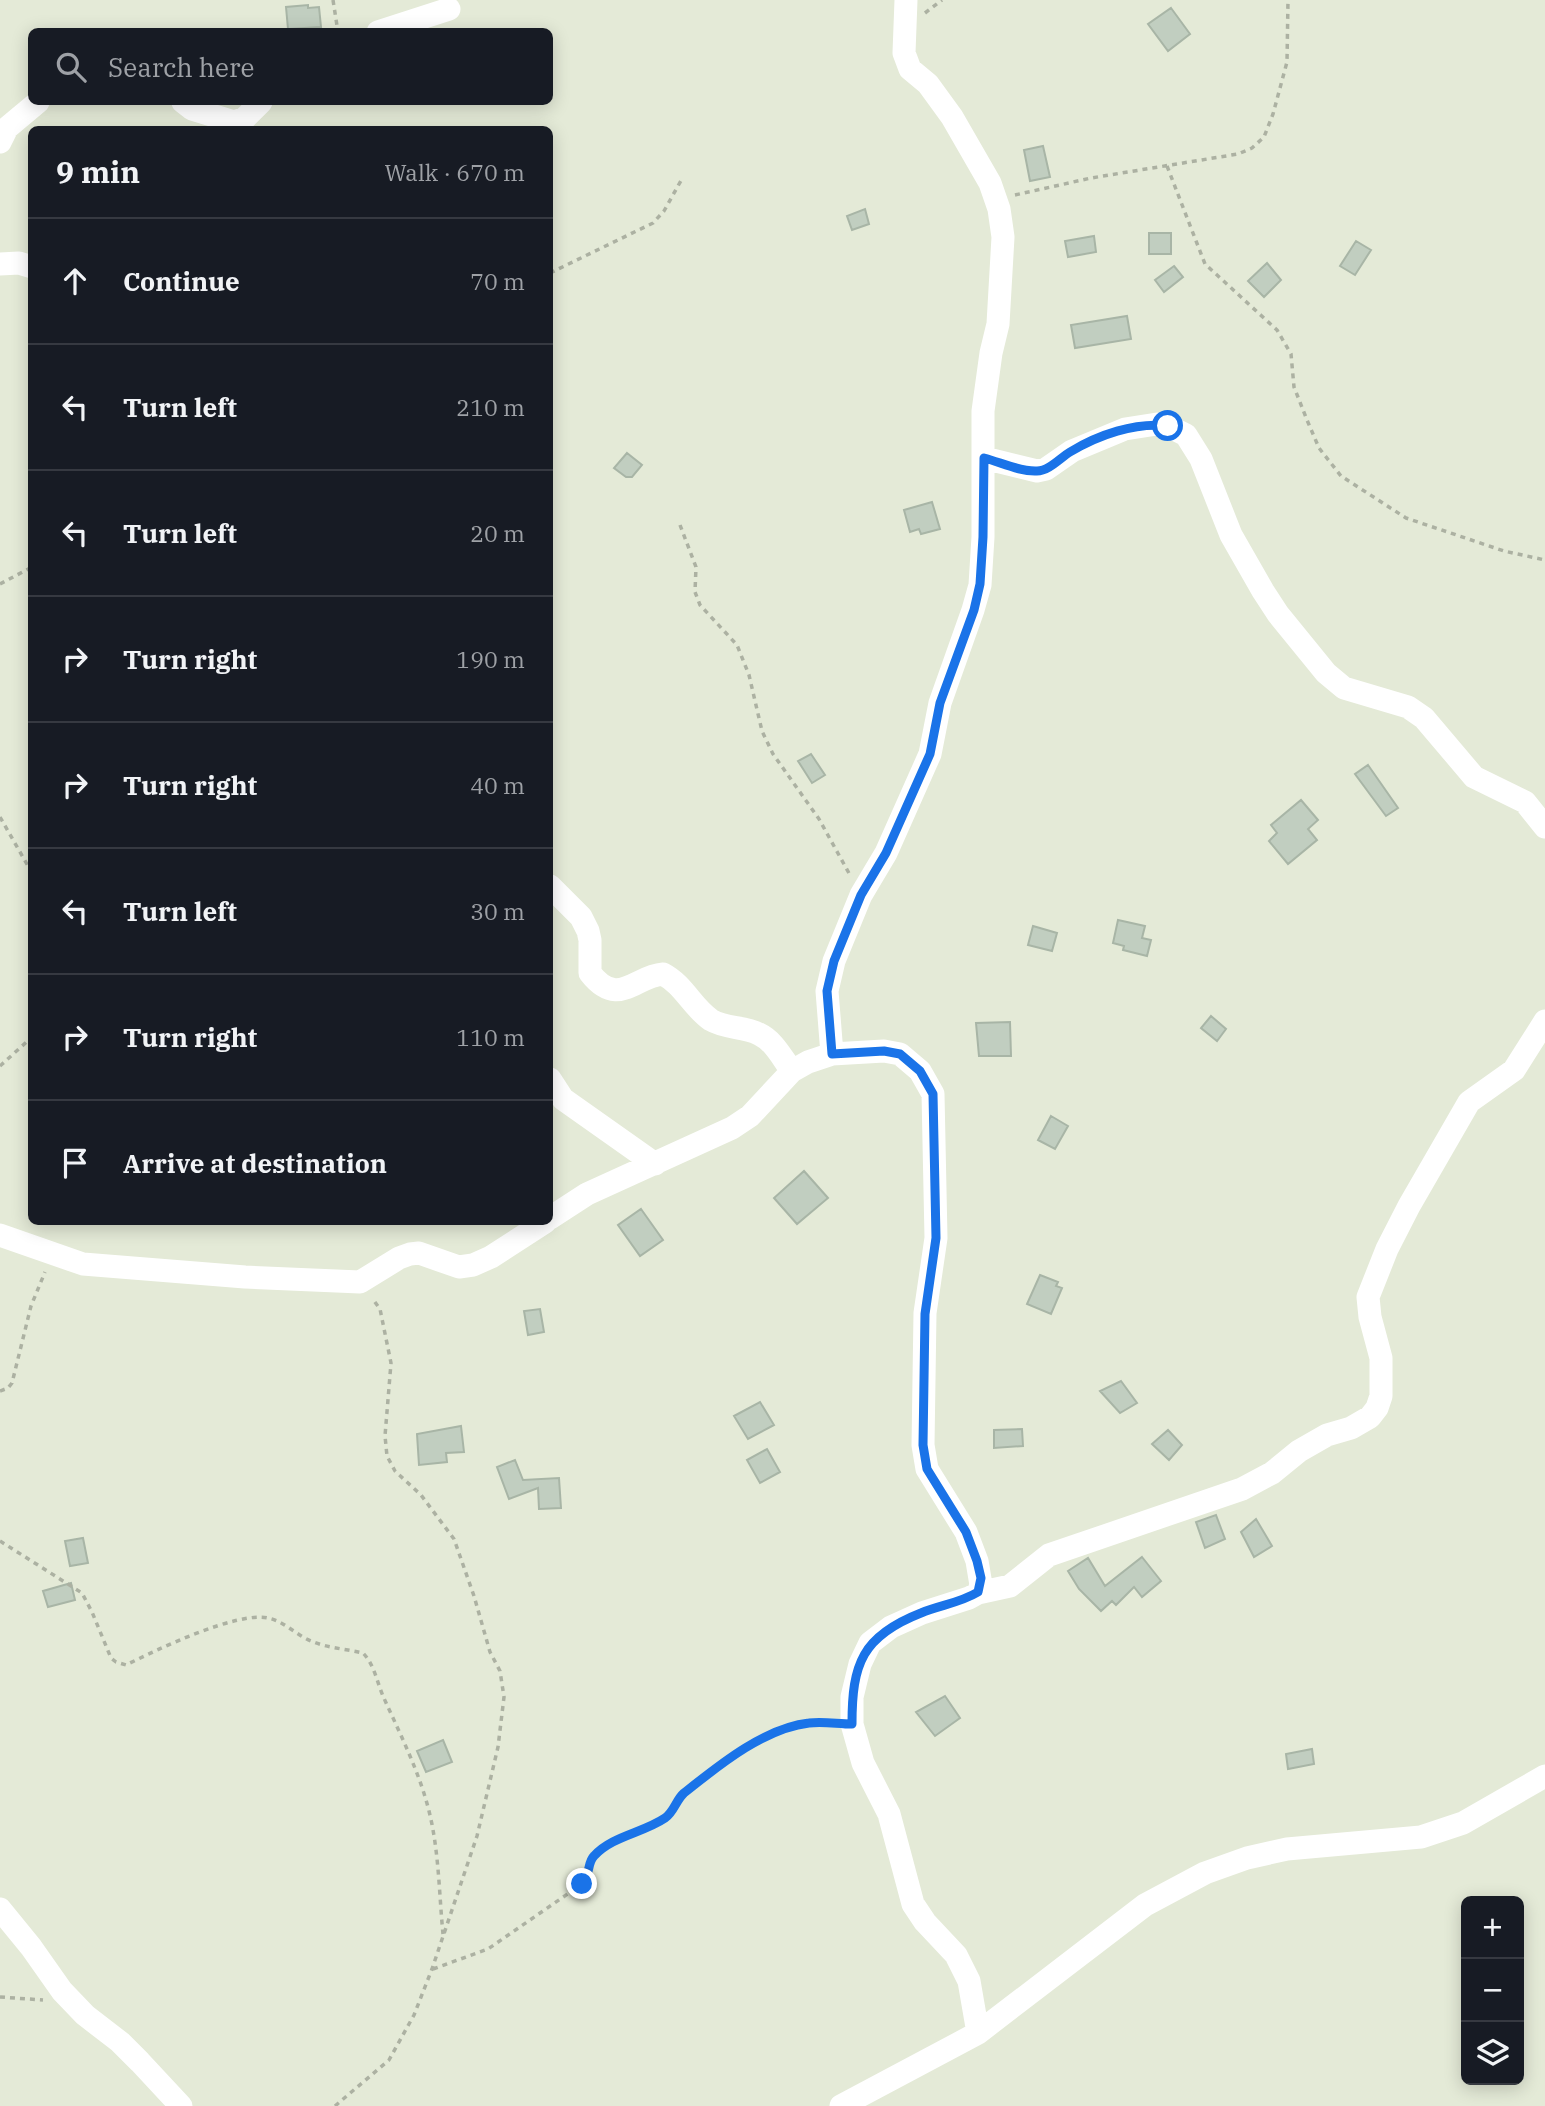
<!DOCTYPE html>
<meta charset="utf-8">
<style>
body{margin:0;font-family:"IBM Plex Serif",serif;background:#20242c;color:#f1f3f6}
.controls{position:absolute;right:21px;bottom:21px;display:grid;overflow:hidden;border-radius:10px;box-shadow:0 4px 18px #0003}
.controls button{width:63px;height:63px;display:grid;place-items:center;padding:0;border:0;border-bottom:2px solid #363941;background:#171b24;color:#f1f3f6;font:35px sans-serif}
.stop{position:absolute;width:21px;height:21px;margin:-16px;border:5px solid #1a73e8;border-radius:50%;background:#fff}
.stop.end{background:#1a73e8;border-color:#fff;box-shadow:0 2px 7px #0008}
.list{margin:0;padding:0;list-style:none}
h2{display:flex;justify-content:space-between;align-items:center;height:91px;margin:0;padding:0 28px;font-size:30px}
h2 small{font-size:23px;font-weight:400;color:#9ea1a6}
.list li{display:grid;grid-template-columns:46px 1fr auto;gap:21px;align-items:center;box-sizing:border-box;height:126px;padding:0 28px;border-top:2px solid #363941}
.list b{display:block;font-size:26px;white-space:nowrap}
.list em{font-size:23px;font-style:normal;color:#9ea1a6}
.icon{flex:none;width:38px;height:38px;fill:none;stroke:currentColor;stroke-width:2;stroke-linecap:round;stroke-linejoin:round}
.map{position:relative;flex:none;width:1545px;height:2106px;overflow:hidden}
.search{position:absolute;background:#171b24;box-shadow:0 4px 18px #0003;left:28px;top:28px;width:525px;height:77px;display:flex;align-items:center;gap:18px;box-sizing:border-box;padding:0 24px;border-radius:10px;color:#9ea1a6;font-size:26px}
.panel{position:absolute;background:#171b24;box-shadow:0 4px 18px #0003;left:28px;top:126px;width:525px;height:1099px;border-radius:10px}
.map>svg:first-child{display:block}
.building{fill:#c1cec0;stroke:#a8b5a6;stroke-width:2}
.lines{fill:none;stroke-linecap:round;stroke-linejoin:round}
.path{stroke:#acb1a2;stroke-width:3.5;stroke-dasharray:5 5;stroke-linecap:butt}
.minor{stroke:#fff;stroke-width:23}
.route{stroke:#1a73e8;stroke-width:9}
</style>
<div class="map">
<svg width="1545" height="2106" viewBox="0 0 1545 2106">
<rect width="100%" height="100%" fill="#e4ead7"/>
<!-- building -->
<path class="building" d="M308,5V8L319,7L321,27L288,29L286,7Z
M1171,8L1190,34L1168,51L1148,24Z
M1043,146L1050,177L1030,181L1024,150Z
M865,209L869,224L852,230L847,216Z
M1149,233H1171V254H1149Z
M1094,236L1096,252L1068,257L1065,241Z
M1356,241L1371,250L1355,275L1340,266Z
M1267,263L1281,280L1264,297L1248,281Z
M1174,266L1183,277L1164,292L1155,280Z
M1127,316L1131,339L1075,348L1071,325Z
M627,453L642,465L632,477H626L614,468Z
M932,502L940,529L921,534L919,529L910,532L904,510Z
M811,754L825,775L812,783L798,761Z
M1368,765L1398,808L1386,816L1355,774Z
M1301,800L1318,820L1308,829L1317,840L1288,864L1269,841L1277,833L1271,825Z
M1118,920L1145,926L1142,938L1151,940L1147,956L1123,950L1124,946L1113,943Z
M1033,926L1057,933L1052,951L1028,945Z
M1211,1016L1226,1029L1217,1041L1201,1028Z
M1010,1022L1011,1056H979L976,1023Z
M1051,1116L1068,1126L1055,1149L1038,1140Z
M804,1171L828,1198L797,1224L774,1198Z
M641,1209L663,1240L640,1256L618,1225Z
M1040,1275L1058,1282L1056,1286L1062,1288L1051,1314L1027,1304Z
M540,1309L544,1332L528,1335L524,1311Z
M1121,1381L1137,1403L1120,1413L1100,1391Z
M760,1402L774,1425L748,1439L734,1416Z
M461,1426L464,1452L446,1453L447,1462L419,1465L417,1434Z
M1022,1429L1023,1446L994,1448V1430Z
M1168,1430L1182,1445L1169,1460L1152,1444Z
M767,1449L780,1472L760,1483L747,1460Z
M515,1460L523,1480L559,1478L561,1508L539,1509L538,1488L509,1499L497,1467Z
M1216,1515L1225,1539L1205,1548L1196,1522Z
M1256,1519L1272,1546L1254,1557L1241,1532Z
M83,1538L88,1563L70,1566L65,1541Z
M1142,1557L1161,1581L1142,1597L1134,1587L1116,1605L1112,1601L1101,1611L1079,1589L1068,1571L1088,1558L1105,1586Z
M71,1583L75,1600L48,1607L43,1591Z
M945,1696L960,1718L935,1736L916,1712Z
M443,1740L452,1762L426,1772L417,1751Z
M1312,1749L1314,1764L1288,1769L1286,1754Z"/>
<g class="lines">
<!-- path -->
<path class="path" d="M333,0L338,32
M925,13L942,0
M1167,166L1205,264L1277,330L1291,354L1294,387L1307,420L1319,448L1341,476L1406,518L1504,551L1545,560
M1015,195L1091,178L1238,154L1252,148L1264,137L1273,114L1287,62L1288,0
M550,273L653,223L664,211L683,177
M680,525L696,567L695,592L700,605L737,645L749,675L762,731L773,754L819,819L850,875
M0,584L32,567
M0,817L32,873
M0,1066L32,1037
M0,1391L8,1388L12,1383L31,1306L45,1272
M0,1541L82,1593L92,1612L111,1658L116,1662L126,1665C156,1650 237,1611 268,1618C284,1621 296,1635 311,1641C327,1648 346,1649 363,1653C374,1664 377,1682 383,1696C400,1734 419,1771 429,1811C439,1851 439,1893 443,1934
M433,1969L488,1949L582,1884L589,1875L591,1859L596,1853L615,1841L665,1818L678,1799L736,1753L782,1730L809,1722L832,1723
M0,1997L43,2000
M335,2106L389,2060L414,2015L432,1969L477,1836L498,1747L504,1697L500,1671L490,1652L474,1596L454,1539L421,1495L395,1471L387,1456L385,1436L391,1363L380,1309L372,1298"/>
<!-- minor -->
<path class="minor" d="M378,32L449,9
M183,102L192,109L234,122L245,118L261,102
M0,142L7,128L38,102
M0,264L19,263L32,267
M984,458L1037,471L1046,469L1072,451L1125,429L1157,424L1168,426L1186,435L1201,459L1231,535L1263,591L1278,614L1326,673L1344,688L1408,707L1424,718L1474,777L1525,802L1545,827
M550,886L581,917L588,931L590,940V973C618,1009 635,976 663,974C684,985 692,1007 711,1020C726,1029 744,1026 759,1034C774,1041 782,1058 792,1071
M832,1054L827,991L834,961L861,895L886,853L930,754L940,703L973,610L980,585L983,537V411L991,353L998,324L1003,237L999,209L990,183L952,117L928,84L910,69L904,53L906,0
M550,1079L563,1099L655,1164
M550,1218L587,1194L732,1128L750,1116L792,1071L808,1062L832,1054L884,1051L900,1054L920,1071L933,1094L936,1238L925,1313L923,1445L927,1469L966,1532L977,1561L981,1585L978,1593L969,1598L922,1613L891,1627L870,1643L860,1664L852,1697V1724L863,1763L889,1814L913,1904L925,1922L956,1955L969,1981L978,2033
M0,1235L83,1264L245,1277L360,1282L399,1258L410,1254L419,1253L459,1267L473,1265L491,1257L545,1222
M978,1593L1010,1586L1049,1555L1242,1489L1272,1473L1299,1451L1327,1435L1351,1428L1370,1417L1377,1408L1381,1396V1358L1370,1317L1368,1297L1387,1249L1409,1206L1469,1102L1514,1070L1545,1021
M0,1909L31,1947L62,1991L85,2015L120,2042L140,2062L181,2106
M841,2106L978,2033L1145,1905L1205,1873L1247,1858L1287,1849L1421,1837L1463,1823L1545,1776"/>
</g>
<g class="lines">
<!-- route -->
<path class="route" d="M582,1884C591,1873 587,1863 594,1856C612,1836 643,1833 665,1818C674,1812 676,1800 684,1793C718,1766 764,1728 809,1723C823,1721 838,1724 852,1724C852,1664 862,1636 921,1613C940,1605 960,1603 978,1592L981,1578L977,1561L966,1532L927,1469L923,1445L925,1314L936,1238L933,1094L920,1071L900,1054L884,1051L832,1054L827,991L834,961L861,895L886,853L930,754L940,703L974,610L980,584L983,537L984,458C1000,462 1020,472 1037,471C1049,471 1060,458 1070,452C1098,435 1135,422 1168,426"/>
</g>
</svg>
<div class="controls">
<button>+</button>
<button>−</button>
<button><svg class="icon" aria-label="layers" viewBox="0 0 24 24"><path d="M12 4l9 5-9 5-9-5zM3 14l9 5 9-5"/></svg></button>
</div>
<div class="stop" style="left:1168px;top:426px"></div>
<div class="stop end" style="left:582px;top:1884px"></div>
<div class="search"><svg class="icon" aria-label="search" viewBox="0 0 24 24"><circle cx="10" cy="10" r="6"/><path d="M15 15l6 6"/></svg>Search here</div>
<section class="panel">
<h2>9 min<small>Walk · 670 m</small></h2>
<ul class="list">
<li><svg class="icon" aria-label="ahead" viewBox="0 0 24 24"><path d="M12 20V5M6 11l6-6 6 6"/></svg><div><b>Continue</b></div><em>70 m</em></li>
<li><svg class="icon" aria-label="left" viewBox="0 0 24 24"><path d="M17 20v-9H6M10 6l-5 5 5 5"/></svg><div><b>Turn left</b></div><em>210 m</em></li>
<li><svg class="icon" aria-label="left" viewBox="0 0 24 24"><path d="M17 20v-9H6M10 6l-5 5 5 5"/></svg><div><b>Turn left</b></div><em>20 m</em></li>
<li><svg class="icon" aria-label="right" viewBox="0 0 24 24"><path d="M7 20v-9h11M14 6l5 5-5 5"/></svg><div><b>Turn right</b></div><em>190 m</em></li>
<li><svg class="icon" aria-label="right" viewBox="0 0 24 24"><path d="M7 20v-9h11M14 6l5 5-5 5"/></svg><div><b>Turn right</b></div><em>40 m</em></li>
<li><svg class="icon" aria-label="left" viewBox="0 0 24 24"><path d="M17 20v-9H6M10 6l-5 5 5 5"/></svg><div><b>Turn left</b></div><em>30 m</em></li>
<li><svg class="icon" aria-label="right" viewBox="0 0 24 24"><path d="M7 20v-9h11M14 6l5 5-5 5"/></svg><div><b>Turn right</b></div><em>110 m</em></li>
<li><svg class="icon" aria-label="arrive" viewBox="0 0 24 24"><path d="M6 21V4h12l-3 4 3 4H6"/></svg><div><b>Arrive at destination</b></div></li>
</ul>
</section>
</div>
